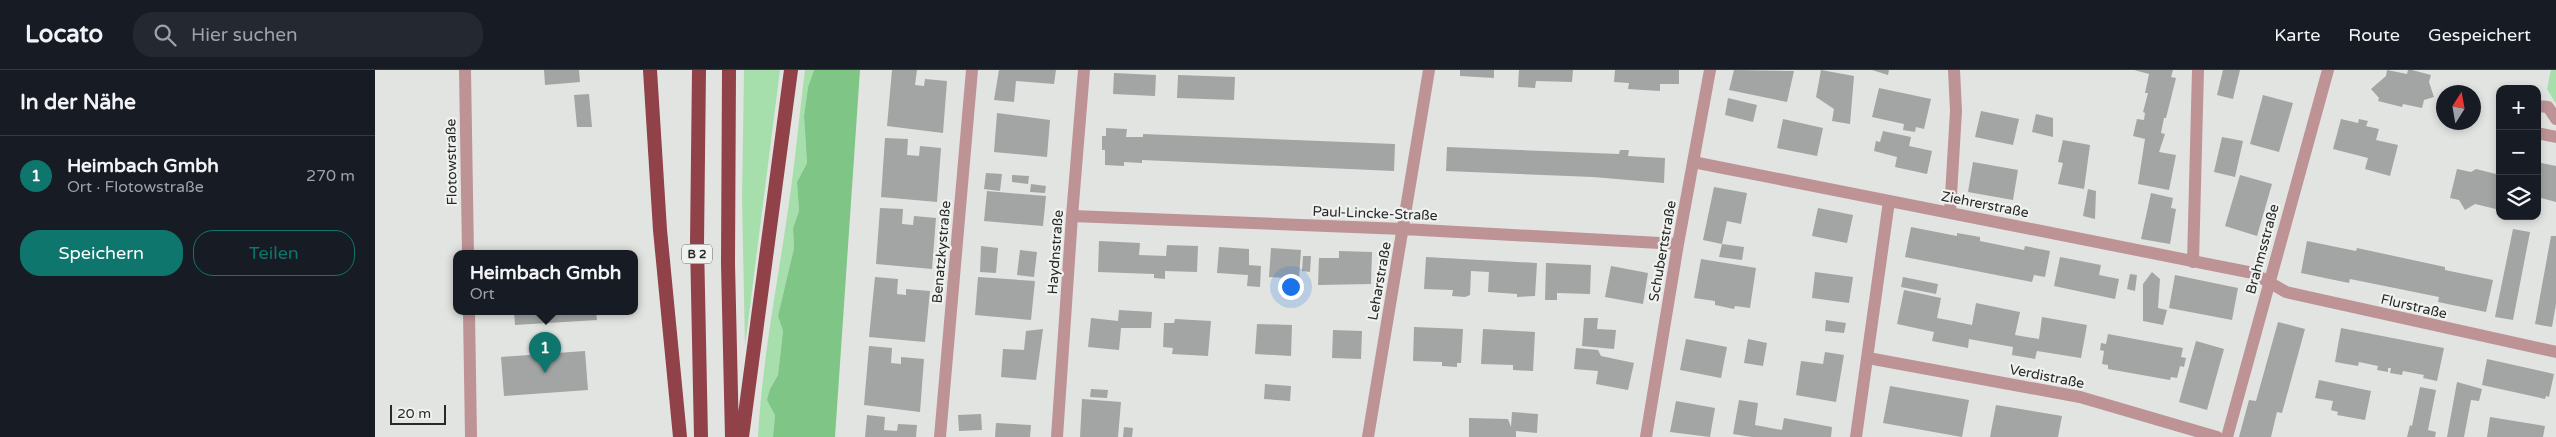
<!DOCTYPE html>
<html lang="de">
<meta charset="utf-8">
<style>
body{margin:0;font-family:"Varela Round",sans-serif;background:#242831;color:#f1f3f6}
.controls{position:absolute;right:15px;top:15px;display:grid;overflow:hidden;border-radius:10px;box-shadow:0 2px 8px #0003}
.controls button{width:45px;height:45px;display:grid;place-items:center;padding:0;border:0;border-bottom:1px solid #363941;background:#171b24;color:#f1f3f6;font:25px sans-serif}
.compass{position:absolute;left:2061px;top:15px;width:45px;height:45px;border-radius:50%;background:#171b24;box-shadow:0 2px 8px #0003;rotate:11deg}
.scale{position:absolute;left:15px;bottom:12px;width:56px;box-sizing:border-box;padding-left:5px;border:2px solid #282928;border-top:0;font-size:14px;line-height:18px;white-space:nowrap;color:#282928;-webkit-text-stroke:4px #eff2ef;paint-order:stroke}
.you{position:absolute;left:915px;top:216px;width:18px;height:18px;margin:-12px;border:4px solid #fff;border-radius:50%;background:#1a73e8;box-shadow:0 0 0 8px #1a73e833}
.badge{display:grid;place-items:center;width:32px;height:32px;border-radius:50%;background:#0f766e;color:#fff;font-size:16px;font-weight:700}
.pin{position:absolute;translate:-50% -41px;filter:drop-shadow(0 1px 2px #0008)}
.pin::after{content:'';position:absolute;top:26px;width:18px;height:15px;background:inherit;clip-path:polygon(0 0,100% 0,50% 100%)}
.popup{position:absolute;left:78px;top:180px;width:185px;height:65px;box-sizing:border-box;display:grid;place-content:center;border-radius:10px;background:#171b24;filter:drop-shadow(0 1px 4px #0005);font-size:16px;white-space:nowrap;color:#9ea1a6}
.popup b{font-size:19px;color:#f1f3f6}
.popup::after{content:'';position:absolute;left:50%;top:100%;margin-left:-10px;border:10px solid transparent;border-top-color:#171b24}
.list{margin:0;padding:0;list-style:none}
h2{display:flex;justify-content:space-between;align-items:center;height:65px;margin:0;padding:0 20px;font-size:21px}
h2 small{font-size:16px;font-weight:400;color:#9ea1a6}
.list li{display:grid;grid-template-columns:32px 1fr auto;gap:15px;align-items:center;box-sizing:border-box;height:80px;padding:0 20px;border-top:1px solid #363941}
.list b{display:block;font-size:19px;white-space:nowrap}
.list p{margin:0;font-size:16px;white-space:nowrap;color:#9ea1a6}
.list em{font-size:16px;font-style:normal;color:#9ea1a6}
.actions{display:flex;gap:10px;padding:15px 20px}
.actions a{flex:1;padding:11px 0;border:1px solid #0f766e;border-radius:20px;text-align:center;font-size:18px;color:#0f766e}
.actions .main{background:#0f766e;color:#fff}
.icon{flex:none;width:28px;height:28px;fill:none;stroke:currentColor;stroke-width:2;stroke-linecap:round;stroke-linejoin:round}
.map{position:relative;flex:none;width:2181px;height:367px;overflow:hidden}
header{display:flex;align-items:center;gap:30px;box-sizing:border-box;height:70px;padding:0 25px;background:#171b24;border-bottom:1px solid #363941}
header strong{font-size:24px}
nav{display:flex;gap:28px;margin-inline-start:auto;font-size:18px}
.search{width:350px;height:45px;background:#242831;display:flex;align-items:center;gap:12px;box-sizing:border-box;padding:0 18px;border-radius:20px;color:#9ea1a6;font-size:19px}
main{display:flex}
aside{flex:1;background:#171b24}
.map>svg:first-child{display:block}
.green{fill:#a6dfab}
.forest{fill:#7ec586}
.building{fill:#a2a5a3}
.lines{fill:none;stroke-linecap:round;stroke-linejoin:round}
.minor{stroke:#be9395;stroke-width:12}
.tertiary{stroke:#be9395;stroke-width:12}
.trunk{stroke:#904248;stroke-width:14}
.labels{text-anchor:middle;stroke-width:4.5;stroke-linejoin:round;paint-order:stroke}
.shield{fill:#eff2ef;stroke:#646564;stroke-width:1}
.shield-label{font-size:12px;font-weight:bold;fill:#282928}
.street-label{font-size:14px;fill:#282928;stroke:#eff2ef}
</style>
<header>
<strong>Locato</strong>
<div class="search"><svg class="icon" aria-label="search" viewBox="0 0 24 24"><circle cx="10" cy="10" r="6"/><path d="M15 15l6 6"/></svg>Hier suchen</div>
<nav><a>Karte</a><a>Route</a><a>Gespeichert</a></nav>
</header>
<main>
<aside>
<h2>In der Nähe<small></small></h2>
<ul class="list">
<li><span class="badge">1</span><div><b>Heimbach Gmbh</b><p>Ort · Flotowstraße</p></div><em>270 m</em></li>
</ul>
<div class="actions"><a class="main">Speichern</a><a>Teilen</a></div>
</aside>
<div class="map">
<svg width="2181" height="367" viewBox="0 0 2181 367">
<rect width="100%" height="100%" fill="#e2e4e2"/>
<!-- green -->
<path class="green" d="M369,0H405L370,276L367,130Z
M430,0H439L433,17L429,46L432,93L422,112L424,141L418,158L419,178L403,246L408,261L403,305L395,319L400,345L398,367H383C387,291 402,216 413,140C420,94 424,47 430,0Z
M2176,0H2181V34L2172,19Z"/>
<!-- forest -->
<path class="forest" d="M439,0H485L460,367H398L400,345L392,330L395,319L403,305L408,261L403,246L419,178L418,158L424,141L422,112L432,93L429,46L433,17Z"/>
<!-- building -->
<path class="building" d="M169,0H204L205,12L170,15Z
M517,0H542L540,15L549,16L550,9L572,11L568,63L512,56Z
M624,0H681L679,14L641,11L639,32L619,30Z
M1085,0H1119V8L1085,6Z
M1144,0H1198L1197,12L1161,11L1160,18L1143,17Z
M1240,0H1304V14H1285V21L1253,19L1254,13L1239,12Z
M1359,0L1419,1L1412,32L1354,20Z
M1446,0L1479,6L1475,54L1457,51L1459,39L1441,27Z
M1497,0H1514L1513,5Z
M1759,0H1798L1796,7L1801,8L1791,48H1789L1786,63L1790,64L1784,82L1801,85L1794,120L1763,114L1770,69L1758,66L1762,49L1769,50L1770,43L1768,42L1773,23H1770L1774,4Z
M1848,0H1865L1858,29L1842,25Z
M2012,0L2032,4L2033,0H2037L2056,5L2054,12L2059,27L2049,30L2047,38L2028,34L2027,37L2003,31L2004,28L1996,19L2011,6Z
M739,3L781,5L780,26L738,24Z
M803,5L860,7L859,30L802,28Z
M1504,18L1556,29L1549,59L1541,57L1540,62L1528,60L1529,54L1497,47Z
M214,24L217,57H202L199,25Z
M1888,25L1918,33L1904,82L1875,74Z
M1353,28L1382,35L1378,52L1350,45Z
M1606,41L1644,49L1638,75L1600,67Z
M622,43L675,50L672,87L619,82Z
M1661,44L1678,48V67L1657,62Z
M1408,49L1448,58L1442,86L1402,78Z
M1966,49L1983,53L1984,49L1993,51L1991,56L2004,59L2001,70L2023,75L2015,106L1990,99L1993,88L1958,79Z
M731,58L752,59L751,67H768V64L1020,74L1019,101L767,90V93L749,92V96L730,95V80H727V66H731Z
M1508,61L1536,67L1534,76L1557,81L1552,104L1520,97L1522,87L1499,81L1501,71L1505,72Z
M1847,67L1868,71L1860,107L1839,102Z
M510,68L533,69L532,85L544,86L545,76L566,78L562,132L506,127Z
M1688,70L1715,75L1709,119L1683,114L1688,93L1683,92Z
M1072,77L1244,84L1245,80H1254L1253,86L1290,88L1289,113L1218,107L1071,101Z
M1598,92L1643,100L1638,130L1593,122Z
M2162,92L2181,96V132L2162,127Z
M2082,99L2096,102L2101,99L2125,105V129L2121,139L2100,134L2090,140L2084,130L2075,128Z
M611,103L627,104L625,121L609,119Z
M637,105L654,106L653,114L637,112Z
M1865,105L1897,114L1882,166L1850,156Z
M656,114L671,116L670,123L655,122Z
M1339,117L1372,123L1366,154L1352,151L1347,174L1328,170Z
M1713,119L1721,121L1720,149L1708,146Z
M612,121L671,126L668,156L609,151Z
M1776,123L1798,128L1796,138L1801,139L1795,174L1766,169Z
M505,138L528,139L527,154L538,155L539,146L561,148L557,199L501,194Z
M1443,138L1478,145L1472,173L1437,166Z
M1536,157L1582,166V163L1605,167V171L1649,180L1650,176L1675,181L1670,207L1659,205L1657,212L1530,187Z
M2138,159L2155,162L2138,250L2120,247Z
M2176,166H2181V234L2177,257L2160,254Z
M724,171L765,173L764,185L791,186L792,175L823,176L822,202L790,201V209L779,208V204L723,202Z
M1932,171L1981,181L1982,178L2070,197V200L2118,210L2111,242L2063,232L2064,227L1975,209L1974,213L1926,203Z
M1347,174L1369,177L1367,190L1344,187Z
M606,176L623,178L621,203L605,202Z
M844,177L874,179V195L886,196L885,217L872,216L873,205L842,203Z
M896,178L926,180L924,209L894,207Z
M645,180L662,182L659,207L642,205Z
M964,181L997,182L996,214L943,215L944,188H964Z
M928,186H936L935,202L927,201Z
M1051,187L1162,193L1160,226L1142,227V224L1113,222L1114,202L1096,201L1095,225L1090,227L1077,226L1078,220L1049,219Z
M1685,187L1726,195L1724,205L1744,209L1740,229L1679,216Z
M1326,189L1381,198L1375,238L1360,236L1359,239L1340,235V231L1319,228Z
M1171,193L1216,195L1215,224L1182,223V230H1170Z
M1236,196L1273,203L1268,234L1230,227Z
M1440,202L1478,207L1474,233L1437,228Z
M1777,202L1785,209L1783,238L1792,240L1788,255L1768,251V214Z
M1755,204L1762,205L1760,221L1752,219Z
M1800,205L1863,218L1857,250L1794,238Z
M500,207L523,209L522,224L531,225V219L555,221L550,272L494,267Z
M603,207L660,211L656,250L600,245Z
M1528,207L1563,214L1561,224L1526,217Z
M1529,220L1566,228L1562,248L1578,251L1597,255L1601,233L1645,242L1640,265L1664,269L1667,247L1712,255L1706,288L1662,281L1660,289L1637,285L1638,277L1594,269L1593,278L1557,271L1559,262L1522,254Z
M744,240L777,242L776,258H746L744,280L713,277L716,248L743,251Z
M139,242H221L222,250L140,255Z
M1209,248H1223L1222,259L1241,260L1239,279L1207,276Z
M800,249L836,251L833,286L797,284L798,278L788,277L789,253H799Z
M1451,250L1471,253L1469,263L1450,261Z
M1903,252L1930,259L1907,343L1902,342L1896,367H1864L1874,330L1881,331Z
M882,254L917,255L916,286L880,284Z
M1039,257L1088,259L1086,293H1082V297L1067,296V292L1038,291Z
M1966,258L2069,278L2062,311L2048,308L2049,305L2028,301L2027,305L2015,303L2016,298H2013V302L2002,300L2003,296L1984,292L1983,296L1960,292Z
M668,259L661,310L626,307L628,279L649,280L651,261Z
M1108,259L1160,262L1158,301L1138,300V295L1106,294Z
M958,260L987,261L986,289L957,288Z
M1733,264L1808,278L1806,287L1811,288L1809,297L1805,296L1802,308L1796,307L1795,310L1733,299V295L1727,294L1729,281L1725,280L1726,273L1731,274Z
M1311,269L1352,277L1346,308L1305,300Z
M1373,269L1392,273L1388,296L1369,293Z
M1821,271L1849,279L1832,340L1804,332Z
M494,276L517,278L516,293L526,294V287L549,289L545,342L489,335Z
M1201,278L1223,280L1226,286L1259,293L1253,320L1221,314L1223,301L1199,299Z
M210,281L213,320L129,326L126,287Z
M1450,282L1469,285L1461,332L1421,325L1426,291L1448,294Z
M2112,289L2179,304L2174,327L2171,326L2170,329L2107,315Z
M1944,310L1996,321L1990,350L1962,345L1963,342L1956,340L1958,331L1940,328Z
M2082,312L2107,319L2104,331L2096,330L2089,367H2072Z
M890,314L916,316L915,331L889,329Z
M1515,316L1594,330L1587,367L1508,353Z
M2045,317L2061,320L2053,360L2061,362L2060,367H2032L2035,355L2037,356Z
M716,319L733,320L732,328L715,327Z
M707,329L746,332L743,367H705Z
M1364,330L1383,333L1380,355L1407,360L1409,348L1457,357L1456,367H1377L1358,364Z
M1301,331L1340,338L1335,367L1295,362Z
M1621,335L1687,346L1683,367H1615Z
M1137,342L1163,344L1162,363L1141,361V367H1094V348L1133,349L1136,357Z
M606,344L607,360L584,361L583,345Z
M492,345L510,347L509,360L522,361L523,354L542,355L541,367H490Z
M2115,347L2170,356L2168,367H2112Z
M621,353L656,355L655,367H620Z
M749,357L758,358L757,367H748Z"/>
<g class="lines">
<!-- minor -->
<path class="minor" d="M2162,36L2173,37L2181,49
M2162,63L2181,67
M1318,92L1878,203L1911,222L2181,282
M1575,142L1581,41L1579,0
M697,146L1028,159L1303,174
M1818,192L1823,0
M1493,288L1705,327L1842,367
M565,367L597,0
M682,367L697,146L709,0
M993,367L1054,0
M1271,367L1303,174L1335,0
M1481,367L1514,131
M1852,367L1953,0"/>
<!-- tertiary -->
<path class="tertiary" d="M90,0L93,184
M94,242L96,367"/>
<!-- trunk -->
<path class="trunk" d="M275,0L285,160L305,367
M324,0L322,173L326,367
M354,0L353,194L357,367
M367,367L416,0"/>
</g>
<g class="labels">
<!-- shield labels -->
<rect class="shield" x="307" y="174.5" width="30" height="19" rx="4"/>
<g class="shield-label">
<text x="322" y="188">B 2</text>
</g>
<!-- street labels -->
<g class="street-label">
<text transform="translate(76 92) rotate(-91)" y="5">Flotowstraße</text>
<text transform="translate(1610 134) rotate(11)" y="5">Ziehrerstraße</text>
<text transform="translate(1000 143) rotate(2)" y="5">Paul-Lincke-Straße</text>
<text transform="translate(1887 179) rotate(-75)" y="5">Brahmsstraße</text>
<text transform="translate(1287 181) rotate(-80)" y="5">Schubertstraße</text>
<text transform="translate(566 182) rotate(-85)" y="5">Benatzkystraße</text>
<text transform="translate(680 182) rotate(-86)" y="5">Haydnstraße</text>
<text transform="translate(1004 211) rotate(-80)" y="5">Leharstraße</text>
<text transform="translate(2039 236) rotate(13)" y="5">Flurstraße</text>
<text transform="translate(1672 306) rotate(11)" y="5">Verdistraße</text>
</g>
</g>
</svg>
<div class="controls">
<button>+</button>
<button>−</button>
<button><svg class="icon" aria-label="layers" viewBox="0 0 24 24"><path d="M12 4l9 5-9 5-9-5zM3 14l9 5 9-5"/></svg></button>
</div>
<svg class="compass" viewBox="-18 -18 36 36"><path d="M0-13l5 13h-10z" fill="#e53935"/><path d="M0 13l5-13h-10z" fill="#9ea1a6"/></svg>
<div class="scale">20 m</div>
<div class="you"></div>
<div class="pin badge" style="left:170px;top:303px">1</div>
<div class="popup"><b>Heimbach Gmbh</b>Ort</div>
</div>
</main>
